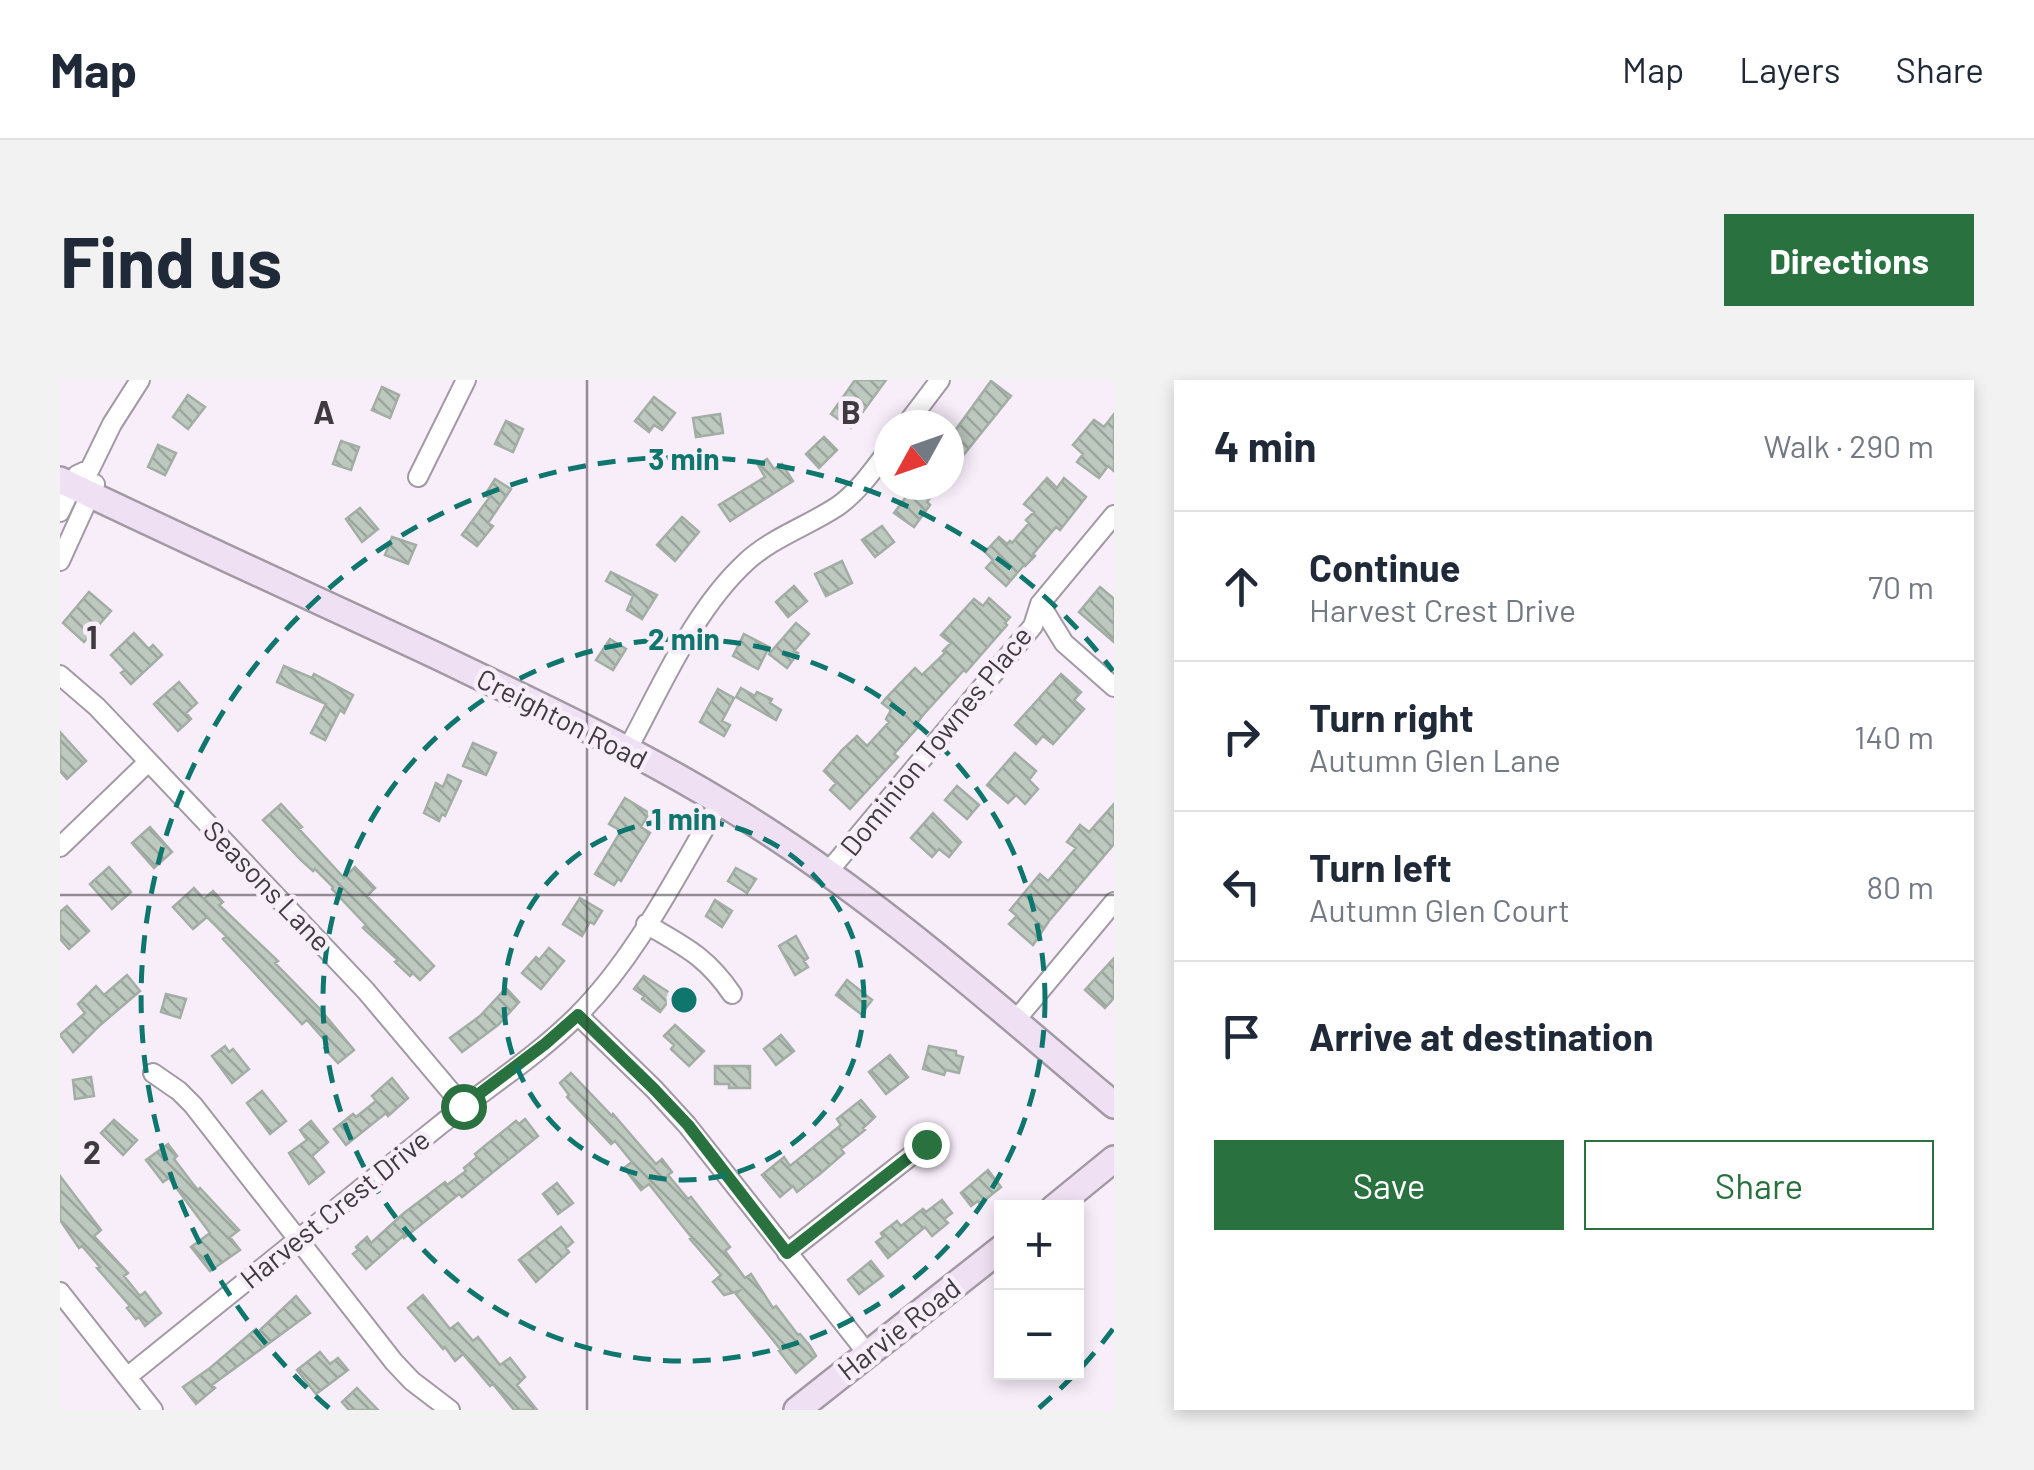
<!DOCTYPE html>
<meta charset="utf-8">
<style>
body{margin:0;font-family:Barlow,sans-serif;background:#f2f2f3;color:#1f2937}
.controls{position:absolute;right:30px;bottom:30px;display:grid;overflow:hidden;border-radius:0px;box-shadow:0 5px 15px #0003}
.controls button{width:90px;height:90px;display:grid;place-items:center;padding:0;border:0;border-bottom:2px solid #e0e1e3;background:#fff;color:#1f2937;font:50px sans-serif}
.compass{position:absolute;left:814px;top:30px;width:90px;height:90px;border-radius:50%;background:#fff;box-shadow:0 5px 15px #0003;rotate:230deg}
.stop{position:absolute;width:30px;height:30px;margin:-22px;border:8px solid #29713f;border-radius:50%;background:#fff}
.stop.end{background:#29713f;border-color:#fff;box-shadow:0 2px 10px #0008}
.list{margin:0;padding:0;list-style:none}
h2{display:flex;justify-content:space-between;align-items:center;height:130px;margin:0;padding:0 40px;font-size:42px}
h2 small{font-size:32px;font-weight:400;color:#747a83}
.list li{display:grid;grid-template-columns:65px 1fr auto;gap:30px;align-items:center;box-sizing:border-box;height:150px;padding:0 40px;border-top:2px solid #e0e1e3}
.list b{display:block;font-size:38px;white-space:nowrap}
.list p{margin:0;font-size:32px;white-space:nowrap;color:#747a83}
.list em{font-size:32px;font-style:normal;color:#747a83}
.actions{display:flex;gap:20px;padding:30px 40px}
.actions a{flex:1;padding:22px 0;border:2px solid #29713f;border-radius:0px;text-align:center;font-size:35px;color:#29713f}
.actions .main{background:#29713f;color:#fff}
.icon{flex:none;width:55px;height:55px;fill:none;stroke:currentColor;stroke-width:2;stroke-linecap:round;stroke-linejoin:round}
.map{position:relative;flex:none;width:1054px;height:1030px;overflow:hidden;border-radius:0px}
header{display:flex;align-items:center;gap:60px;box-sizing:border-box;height:140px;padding:0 50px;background:#fff;border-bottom:2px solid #e0e1e3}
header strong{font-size:48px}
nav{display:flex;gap:55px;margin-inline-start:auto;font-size:35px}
.intro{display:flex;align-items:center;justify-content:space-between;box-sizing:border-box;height:240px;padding:0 60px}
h1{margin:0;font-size:70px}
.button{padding:25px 45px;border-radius:0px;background:#29713f;color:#fff;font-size:35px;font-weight:700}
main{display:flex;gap:60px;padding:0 60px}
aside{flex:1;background:#fff;border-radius:0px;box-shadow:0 5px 15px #0003}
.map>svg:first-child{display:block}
.building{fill:url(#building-back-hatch);stroke:#a2ada4;stroke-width:2.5}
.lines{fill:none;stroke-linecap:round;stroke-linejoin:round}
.street-casing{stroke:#a299a4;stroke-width:22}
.secondary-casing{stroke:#a299a4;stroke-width:30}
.street{stroke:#fff;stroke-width:18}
.secondary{stroke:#f0e0f3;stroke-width:25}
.route{stroke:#29713f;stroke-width:12}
.grid{fill:none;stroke:#3e3a3f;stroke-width:2.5;stroke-opacity:0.55}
.ring{fill:none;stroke:#0f766e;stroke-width:5;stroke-dasharray:18 12}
.labels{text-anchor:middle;stroke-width:9;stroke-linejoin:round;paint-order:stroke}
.street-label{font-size:28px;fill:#3e3a3f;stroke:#f8eefa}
.grid-label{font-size:32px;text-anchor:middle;font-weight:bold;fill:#3e3a3f;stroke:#f8eefa;stroke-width:9;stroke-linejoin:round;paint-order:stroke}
.centre{fill:#0f766e;stroke:#f8eefa;stroke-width:5}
.ring-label{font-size:30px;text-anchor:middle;font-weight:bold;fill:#0f766e;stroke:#f8eefa;stroke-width:9;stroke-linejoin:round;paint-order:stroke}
</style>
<header>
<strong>Map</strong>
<nav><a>Map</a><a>Layers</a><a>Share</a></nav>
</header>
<div class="intro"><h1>Find us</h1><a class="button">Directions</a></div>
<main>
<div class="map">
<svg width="1054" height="1030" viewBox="0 0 1054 1030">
<defs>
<pattern id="building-back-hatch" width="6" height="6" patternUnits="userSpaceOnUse" patternTransform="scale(2.5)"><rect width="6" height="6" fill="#bdc9bf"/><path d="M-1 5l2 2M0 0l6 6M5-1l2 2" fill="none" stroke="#9ba49d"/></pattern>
</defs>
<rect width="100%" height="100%" fill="#f8eefa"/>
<!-- building -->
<path class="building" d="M795,0H826L791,48L771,34Z
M931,1L951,16L889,93V59Z
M322,7L339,15L330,38L312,30Z
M128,15L145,27L128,49L113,37Z
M594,17L615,33L602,50L594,45L589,52L575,41Z
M660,34L663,53L636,57L633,38Z
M1054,34V91L1048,86L1039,98L1017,82L1023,74L1013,65L1034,40L1044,47Z
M446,41L463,49L453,72L435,64Z
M764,57L777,70L759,88L746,74Z
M281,61L299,67L291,90L273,84Z
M98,65L116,73L105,95L88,87Z
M707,79L714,89L722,84L733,101L670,141L659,125L705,97L698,85Z
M987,98L997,108L1004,98L1026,117L1000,150L996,147L973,174L975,176L965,186L964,185L946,206L926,188L933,180L925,172L939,157L947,164L950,161L952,163L969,143L966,140L974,132L964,124Z
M435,99L451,109L428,143L433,146L417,166L402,155L429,118L425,115Z
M855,105H880L867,122L870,125L854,147L834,133Z
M300,128L318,149L302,162L286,139Z
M622,137L639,152L615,181L597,165Z
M822,146L834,162L815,177L802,160Z
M332,157L356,165L348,184L325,175Z
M782,181L792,203L766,216L755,194Z
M551,192L597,215L582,239L567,230L573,216L546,201Z
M734,206L747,221L728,237L716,222Z
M1040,207L1054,219V262L1019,232Z
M29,212L51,231L24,262L3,243Z
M929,218L950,237L945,243L947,245L906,292L904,290L863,335L855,346L857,348L834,374L838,377L790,429L770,410L776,403L764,391L782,370L797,356L807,366L829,342L826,339L831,330L822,323L826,318L855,288L862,295L885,273L883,271L891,263L881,255L914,219L923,226Z
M736,243L749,254L734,271L738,273L727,288L709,274Z
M74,253L89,269L93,265L102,275L71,304L61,293L65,290L51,275Z
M684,254L709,267L698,289L673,276Z
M550,259L566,269L553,290L536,280Z
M224,286L252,298L254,294L293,315L284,333L280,330L265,360L251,353L266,324L217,302Z
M1001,294L1021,312L1014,320L1024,329L993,364L983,356L976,364L955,345Z
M119,302L137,323L126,333L131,339L118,351L94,324Z
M681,308L695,316L697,312L712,319L710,323L721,330L716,340L676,317Z
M658,309L674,318L662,341L670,345L664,356L640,342Z
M0,352L26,381L7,399L0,391Z
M413,363L436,373L426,395L403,386Z
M955,373L976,391L969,400L978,409L965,424L956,415L948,423L927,405Z
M388,395L401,401L385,436L382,434L379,441L364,433L376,403L383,407Z
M897,406L919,425L907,439L885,420Z
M565,418L589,433L581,447L590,453L561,501L558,499L554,505L535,494L561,451L549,444Z
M221,424L242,447L239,449L284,498L295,487L315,508L307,516L374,586L360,600L353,593L350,596L335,582L338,580L303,548L306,545L272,509L273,507L255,489L253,491L241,480L203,440Z
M1054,424V464L989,541L973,565L949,544L957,536L950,530L980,494L988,501L1016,468L1007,462L1020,445L1029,452Z
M873,433L901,462L889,477L879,469L872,477L851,458Z
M90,447L112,472L94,488L72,463Z
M49,487L71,512L52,529L30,504Z
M676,488L696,499L687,513L668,501Z
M134,508L144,519L153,511L163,522L159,525L218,581L215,583L259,628L294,670L278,683L264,668L268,664L247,640L242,644L163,559L166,556L147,537L133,549L113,527Z
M520,518L542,531L534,544L530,542L522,556L503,544Z
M655,520L672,531L662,547L646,536Z
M7,526L29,551L9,569L0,559V532Z
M736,556L748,578L744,581L748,587L735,595L719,566Z
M489,568L504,581L481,609L462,593L476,577L479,580Z
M1054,578V618L1045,628L1025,610Z
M67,595L80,611L39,646L13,672L0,655L25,633L18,624L36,606L44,615Z
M584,596L613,615L600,632L582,619L584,616L574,609Z
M787,600L812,620L801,634L776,615Z
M446,608L459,622L438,645L402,672L390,658L420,636Z
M106,614L126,619L120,638L101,632Z
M615,645L644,671L629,686L611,669L614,665L604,656Z
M721,655L734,671L716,685L704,669Z
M165,666L169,672L173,669L189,689L172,703L152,676Z
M869,666L896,671V675L903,677L899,693L886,690L884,695L863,689Z
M830,675L848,697L826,714L809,692Z
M655,686H690V708H669V704H655Z
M511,693L552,736L553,734L596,784L602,779L612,792L608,795L628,819L631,817L670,867L665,871L685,898L691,894L713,928L716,926L738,955L740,954L750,966L756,976L736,993L719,971L721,970L676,914L679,911L664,915L653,902L661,895L630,859L632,858L589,804L581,810L564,788L572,782L555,761L551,764L507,717L509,715L500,703Z
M31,697L34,716L15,719L13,700Z
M332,698L348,718L328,736L326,733L286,765L274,749L293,734L296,737L316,721L312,716Z
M202,711L226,741L210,754L187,723Z
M801,720L815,737L803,748L805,750L781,769L784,773L761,793L737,812L733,806L720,817L702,795L724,777L730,786L781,745L777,739Z
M465,739L478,756L402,817L399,814L344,858L343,856L306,889L293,874L298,870L296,867L307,857L311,863L344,833L385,802L387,805L406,791L404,788L417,777L415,774L427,764L456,741L459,744Z
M54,740L77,760L63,775L41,753Z
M251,741L268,762L252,776L264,792L249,804L229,773L247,760L240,750Z
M108,764L117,776L114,779L133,804L138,810L140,808L179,850L170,857L180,870L150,891L131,867L150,853L109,798L103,802L86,780Z
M928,790L941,807L920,824L918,821L911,826L901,813Z
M0,796L41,850L34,856L68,893L64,896L80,916L85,912L101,933L85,946L79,937L76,939L67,928L70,926L37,888L40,887L22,866L19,868L0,840Z
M497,803L513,823L498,834L483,814Z
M882,820L892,833L884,839L888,843L872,856L865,847L828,878L816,862L823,857L821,853L837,841L841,846L863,829L866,832Z
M501,847L513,862L506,868L509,872L476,902L459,880Z
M811,881L823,896L799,914L788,900Z
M363,915L390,949L398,943L413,961L418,957L440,985L450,978L465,997L457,1005L477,1030H454L433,1004L430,1006L403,974L395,981L385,967L383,969L348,928Z
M236,916L250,933L152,1005L155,1008L136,1024L123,1007L150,988L196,949L198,952Z
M260,972L270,984L278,978L288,990L256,1014L237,990Z
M297,1008L318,1030H289L282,1022Z"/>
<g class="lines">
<!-- street casing -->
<g class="street-casing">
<path id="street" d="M846,45L880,0
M358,97L406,0
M0,132L17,95L30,89L52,44L80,0
M0,181L35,104
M980,224L1004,263L1054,307
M0,295L37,327L306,611L403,726
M567,370C602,306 633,231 686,182C713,157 748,146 778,126C799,111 814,89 829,69
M0,467L88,382
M768,492L973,246L980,224L1054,135
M586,544C625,567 646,576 672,614
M518,635L594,709L627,745L807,973
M955,641L1054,522
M93,693L119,711L133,725L334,982L352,1001L390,1030
M727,873L866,764
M0,912L93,1030
M67,997C171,913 276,829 380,745C425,709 476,677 517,636C577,576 617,494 660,422"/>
</g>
<!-- secondary casing -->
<g class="secondary-casing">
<path id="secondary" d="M0,100C125,160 251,217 377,276C477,324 578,371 672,429C810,513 931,621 1054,725
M994,828L1054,779
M737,1030L942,868"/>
</g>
<!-- street -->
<use href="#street" class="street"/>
<!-- secondary -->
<use href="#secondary" class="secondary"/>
</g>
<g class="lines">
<!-- route -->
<path class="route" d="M403,726L485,664L518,635L594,709L628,745L727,873L866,764"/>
</g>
<!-- grid -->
<path class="grid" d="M527,0V1030M0,515H1054"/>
<!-- distance rings -->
<g class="ring">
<circle cx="624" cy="620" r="180"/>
<circle cx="624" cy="620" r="361"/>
<path d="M1053 949A541 541 0 0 1 1020 989M1013 996A541 541 0 0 1 979 1028M269 1028A541 541 0 1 1 1053 291"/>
</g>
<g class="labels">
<!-- street labels -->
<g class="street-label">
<text transform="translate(502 339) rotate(27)" y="10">Creighton Road</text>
<text transform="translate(876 361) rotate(-51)" y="10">Dominion Townes Place</text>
<text transform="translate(207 506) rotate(46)" y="10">Seasons Lane</text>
<text transform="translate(275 829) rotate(-39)" y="10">Harvest Crest Drive</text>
<text transform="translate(839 949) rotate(-38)" y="10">Harvie Road</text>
</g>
</g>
<g class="grid-label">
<text x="264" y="44">A</text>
<text x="791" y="44">B</text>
<text x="32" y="269">1</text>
<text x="32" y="784">2</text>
</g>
<circle cx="624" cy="620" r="15" class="centre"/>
<g class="ring-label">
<text x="624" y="90">3 min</text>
<text x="624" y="270">2 min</text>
<text x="624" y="450">1 min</text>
</g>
</svg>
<div class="controls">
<button>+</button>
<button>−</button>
</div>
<svg class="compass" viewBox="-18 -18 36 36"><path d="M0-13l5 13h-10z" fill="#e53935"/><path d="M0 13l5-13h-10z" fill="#747a83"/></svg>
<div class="stop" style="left:403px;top:726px"></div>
<div class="stop end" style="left:866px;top:764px"></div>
</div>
<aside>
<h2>4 min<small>Walk · 290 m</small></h2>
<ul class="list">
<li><svg class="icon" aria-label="ahead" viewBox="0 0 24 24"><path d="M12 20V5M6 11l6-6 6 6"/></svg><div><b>Continue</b><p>Harvest Crest Drive</p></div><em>70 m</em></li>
<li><svg class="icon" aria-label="right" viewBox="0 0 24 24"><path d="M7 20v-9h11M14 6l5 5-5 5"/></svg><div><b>Turn right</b><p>Autumn Glen Lane</p></div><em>140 m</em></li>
<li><svg class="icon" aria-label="left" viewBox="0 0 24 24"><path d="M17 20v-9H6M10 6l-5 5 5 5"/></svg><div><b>Turn left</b><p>Autumn Glen Court</p></div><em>80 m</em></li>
<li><svg class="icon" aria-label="arrive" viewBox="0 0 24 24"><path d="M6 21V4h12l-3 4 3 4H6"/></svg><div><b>Arrive at destination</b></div></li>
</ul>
<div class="actions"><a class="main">Save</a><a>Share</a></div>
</aside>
</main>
